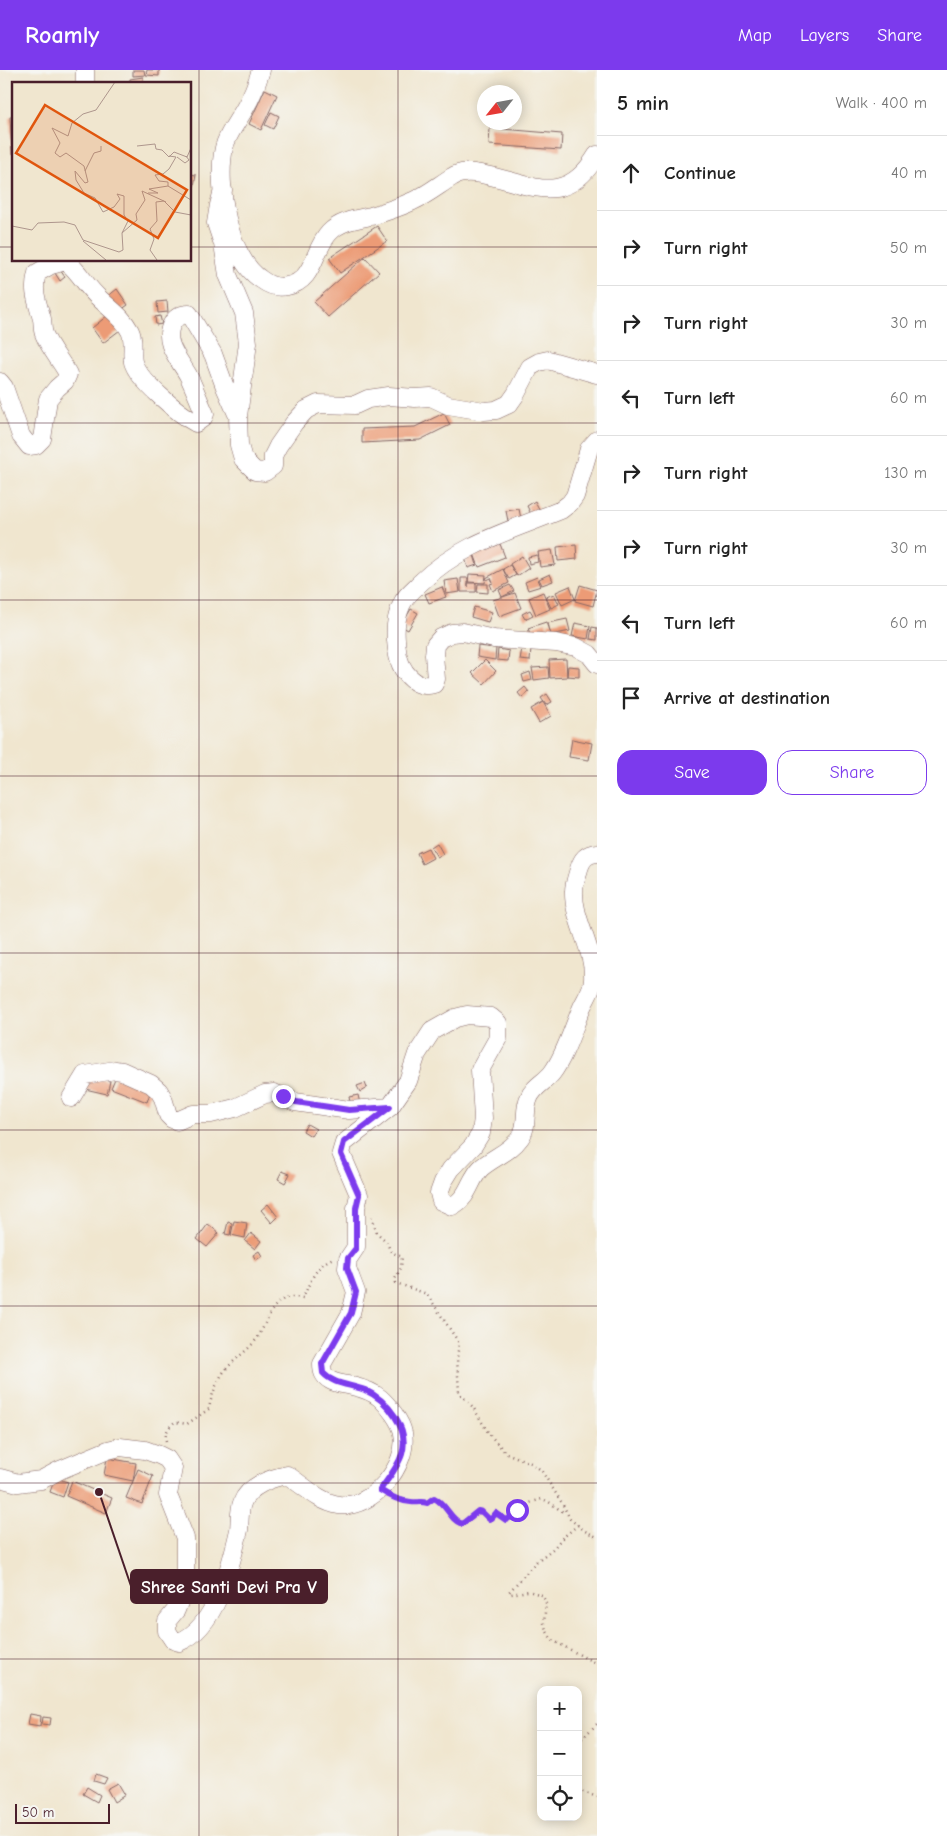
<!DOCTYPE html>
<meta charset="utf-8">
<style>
body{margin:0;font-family:"Comic Neue",sans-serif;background:#f2f2f2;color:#222}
.controls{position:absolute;right:15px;bottom:15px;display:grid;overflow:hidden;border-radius:10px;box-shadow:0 2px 12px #0003}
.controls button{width:45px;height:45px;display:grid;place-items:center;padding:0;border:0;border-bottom:1px solid #e0e0e0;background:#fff;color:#222;font:25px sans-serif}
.compass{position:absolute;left:477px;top:15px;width:45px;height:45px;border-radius:50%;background:#fff;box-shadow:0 2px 12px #0003;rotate:239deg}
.scale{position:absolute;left:15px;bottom:12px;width:95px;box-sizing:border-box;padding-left:5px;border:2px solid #4a1f2b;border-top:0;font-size:14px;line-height:18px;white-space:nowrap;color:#4a1f2b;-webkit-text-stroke:4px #f6f6f2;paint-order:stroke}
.stop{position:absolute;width:15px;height:15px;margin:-11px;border:4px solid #7c3aed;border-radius:50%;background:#fff}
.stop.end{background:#7c3aed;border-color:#fff;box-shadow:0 1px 5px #0008}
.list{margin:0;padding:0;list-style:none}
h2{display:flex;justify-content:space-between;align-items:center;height:65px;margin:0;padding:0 20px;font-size:21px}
h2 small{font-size:16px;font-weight:400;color:#767676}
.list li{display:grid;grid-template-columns:32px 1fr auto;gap:15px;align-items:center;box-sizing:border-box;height:75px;padding:0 20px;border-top:1px solid #e0e0e0}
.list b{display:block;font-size:19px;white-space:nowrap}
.list em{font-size:16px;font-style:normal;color:#767676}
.actions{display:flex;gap:10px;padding:15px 20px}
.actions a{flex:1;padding:11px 0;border:1px solid #7c3aed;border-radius:15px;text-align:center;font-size:18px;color:#7c3aed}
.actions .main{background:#7c3aed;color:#fff}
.icon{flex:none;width:28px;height:28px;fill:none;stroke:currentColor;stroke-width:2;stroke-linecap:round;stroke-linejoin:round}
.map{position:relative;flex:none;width:597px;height:1766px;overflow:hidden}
header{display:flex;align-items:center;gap:30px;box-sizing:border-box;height:70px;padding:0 25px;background:#7c3aed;color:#fff}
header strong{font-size:24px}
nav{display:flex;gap:28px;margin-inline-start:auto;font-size:18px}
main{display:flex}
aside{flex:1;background:#fff}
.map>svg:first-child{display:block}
.building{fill:#ec9b76}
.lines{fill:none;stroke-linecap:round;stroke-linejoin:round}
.minor-casing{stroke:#846564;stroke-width:19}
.path{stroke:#846564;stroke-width:2.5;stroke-dasharray:1 4;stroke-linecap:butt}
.minor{stroke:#fff;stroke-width:18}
.route{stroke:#7c3aed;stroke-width:6}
.grid{fill:none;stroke:#4a1f2b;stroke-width:1;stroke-opacity:0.55}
.inset-road{fill:none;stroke:#ae968d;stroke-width:1}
.view{fill:#e0560e;fill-opacity:0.15;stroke:#e0560e;stroke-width:2.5}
.inset-edge{fill:none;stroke:#4a1f2b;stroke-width:2.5}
.leader{fill:none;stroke:#4a1f2b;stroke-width:2}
.callout-dot{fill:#4a1f2b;stroke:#f6f6f2;stroke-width:2}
.callout{fill:#4a1f2b;stroke:#4a1f2b;stroke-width:2}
.callout-label{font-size:18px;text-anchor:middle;font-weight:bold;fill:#fff}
</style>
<header>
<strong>Roamly</strong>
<nav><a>Map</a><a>Layers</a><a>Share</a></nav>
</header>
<main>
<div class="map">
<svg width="597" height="1766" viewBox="0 0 597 1766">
<rect width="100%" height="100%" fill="#f6f6f2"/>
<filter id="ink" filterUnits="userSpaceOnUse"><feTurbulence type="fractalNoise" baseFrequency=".02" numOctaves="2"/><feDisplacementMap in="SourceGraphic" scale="10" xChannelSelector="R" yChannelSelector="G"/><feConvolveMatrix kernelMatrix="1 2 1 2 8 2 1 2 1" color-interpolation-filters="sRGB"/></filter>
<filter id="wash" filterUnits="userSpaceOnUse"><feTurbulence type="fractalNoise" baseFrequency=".0096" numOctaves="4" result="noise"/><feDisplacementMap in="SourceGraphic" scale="20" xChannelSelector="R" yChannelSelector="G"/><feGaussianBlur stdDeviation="1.12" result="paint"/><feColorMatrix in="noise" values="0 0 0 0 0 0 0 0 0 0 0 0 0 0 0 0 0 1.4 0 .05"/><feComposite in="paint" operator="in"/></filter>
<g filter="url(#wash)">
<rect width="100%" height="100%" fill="#f0e6cf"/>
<g id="blocks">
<!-- building -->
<path class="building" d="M133,0H144L145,5L133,6Z
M147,0H159V6L146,5Z
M143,7V14H130V9Z
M265,19L277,25L261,60L249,54Z
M271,42L279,46L273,59L265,55Z
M14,46V83H12L10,47Z
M490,58L562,64L561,80L489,75Z
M190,104L196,105L194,116H190Z
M377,156L387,171L340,203L329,188Z
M365,187L379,202L328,247L314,232Z
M60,200L65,207L60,211L55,203Z
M117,219L128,235L118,242L107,227Z
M167,231L168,242L158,243L157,232Z
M108,245L120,260L103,273L92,258Z
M160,246L162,254L156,255L155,247Z
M444,343L450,355L420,370L362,373V359L415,357Z
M535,431L539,439L531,444L527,436Z
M519,439L521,449L508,451L506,441Z
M500,474L505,487L479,497L474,484Z
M576,475L577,489L558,491L557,477Z
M552,480L555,495L540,497L538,482Z
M474,485L477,495L468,498L465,488Z
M537,485L538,492L529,494L528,487Z
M522,486L529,498L517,506L510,494Z
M510,495L516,505L509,509L503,499Z
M503,499L509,513L493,521L490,514L493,513L491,508L487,510L486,508Z
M469,504L486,505L485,513L468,512Z
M550,504L553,511L542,515L539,509Z
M537,507L541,516L528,520L525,512Z
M461,508H468V517V513H476V522H461Z
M458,509L460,522L446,524L444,511Z
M478,514H488V523L477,522Z
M510,515L514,521L502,527L499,520Z
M580,515L597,520L593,536L575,531Z
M570,516L575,529L562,535L556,522Z
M442,517L446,527L429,533L425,524Z
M543,522L550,539L536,545L529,528Z
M515,523L521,538L499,546L493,530Z
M554,524L559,534L551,538L546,527Z
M474,537L492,542L488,552L471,547Z
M411,539L418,543L408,560L401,556Z
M530,540L533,545L525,549L522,544Z
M567,549L570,561L551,565L548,553Z
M546,552L550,564L532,570L528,558Z
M575,553L590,556L588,569L572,566Z
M592,557L597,558V570L590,569Z
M478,576L496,578L495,590L477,587Z
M522,578L531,579L530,591L520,590Z
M498,579L509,581L508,591L497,590Z
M566,589L567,607L550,608L549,590Z
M485,590L496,601L484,614L472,603Z
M568,596L579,597V607L567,606Z
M548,597L549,608L534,610L532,598Z
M530,602L532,610L524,612L522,605Z
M525,617L529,622L522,628L518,623Z
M547,624L552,632L546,635L541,628Z
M543,632L551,646L539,653L531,639Z
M572,669L592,673L589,690L569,687Z
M437,773L443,784L437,787L431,777Z
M428,778L433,788L422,794L417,783Z
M117,1004L152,1017L147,1032L111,1018Z
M89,1006L110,1011L107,1024L85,1019Z
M365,1013L367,1018L360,1022L357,1016Z
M358,1025L360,1034L351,1036L349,1027Z
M307,1054L316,1059L311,1066L303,1061Z
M282,1101L290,1104L285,1113L278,1109Z
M268,1134L278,1147L272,1153L261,1140Z
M234,1151L247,1153L245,1168L231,1165Z
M228,1152L232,1153L230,1165L225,1164Z
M208,1154L219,1163L207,1177L197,1169Z
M251,1163L261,1171L255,1179L245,1171Z
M259,1181L262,1186L256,1190L253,1185Z
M107,1388L136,1393L133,1411L104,1405Z
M138,1399L153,1406L142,1434L126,1428Z
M55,1408L68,1412L63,1427L50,1422Z
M72,1411L112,1428L106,1443L66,1426Z
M30,1644L41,1646L40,1656L28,1654Z
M43,1647L51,1648L50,1655L42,1654Z
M96,1704L107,1708L104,1714L94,1711Z
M118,1713L125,1725L114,1732L107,1719Z
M87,1717L100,1725L97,1732L83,1724Z"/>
</g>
</g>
<g filter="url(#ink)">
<use href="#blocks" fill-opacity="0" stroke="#846564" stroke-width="1"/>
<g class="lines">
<!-- minor casing -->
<g class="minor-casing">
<path id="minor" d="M85,0V14
M261,0C257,13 252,26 245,38C238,51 227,64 224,78C216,114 228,189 262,210C270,216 278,218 287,216C314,212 313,180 329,163C340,151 356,149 371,146C385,142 400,137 413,131C427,125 439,115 452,107C461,101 471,102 481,104C530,113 564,140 597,85
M223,120L219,135L216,153L223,174L228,205L244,243L248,273L238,346L239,375L243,389L255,401L265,402L273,396V386L278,376L294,353L306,340L318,334L355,335L368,329L389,326L415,328L431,327L448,335L484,341L496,340L509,334L516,324L530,297L539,292L548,290L597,304
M0,312L4,317L21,366L29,376L36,375L42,369L48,329L57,318L65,311L68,304C61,291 50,279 44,264C42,259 43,254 42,249C37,231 32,221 37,203L51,195L66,191C81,203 86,217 99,228C110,239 123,247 130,261C135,271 131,282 133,292C138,310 179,344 196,353L203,348L205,344C199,331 194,317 188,305C179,289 161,271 173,252C177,246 181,244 189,244L213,284L225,317L238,346
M597,370L589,379L575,426L570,433L561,440C510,461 460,474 420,513C413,520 404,527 401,536C396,547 395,559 396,570C397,582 398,592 405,602C413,612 421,618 434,614L436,609L434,585L435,575L441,568L452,563L463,562L494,569L556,573L576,577L589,584L597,594
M71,1028L85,1005L115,1000L122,1001L151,1014L159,1021L163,1028L168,1045L172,1049L177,1051L193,1044H211L235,1038L265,1024L274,1023L295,1032L349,1040L390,1037
M0,1408L18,1413L41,1410L60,1400L108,1380L120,1377L145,1380L159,1385L167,1389L173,1398L168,1425L185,1468V1517L176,1540L167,1551V1561L173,1570L179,1572C216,1558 231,1495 239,1460C240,1451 239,1441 242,1433C248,1416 271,1408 287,1405C303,1415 319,1432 339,1435C373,1439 409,1395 403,1363C401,1352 389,1336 380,1328C373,1322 361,1318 352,1316C345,1314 336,1314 330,1310C323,1306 322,1301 322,1294L351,1243L356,1222L347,1198L348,1189L356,1177V1138L359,1125L341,1083L344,1073L390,1037L408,1011L417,984L432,961L455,948L467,945L491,947L498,953V968L480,1000L483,1048L481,1063L473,1076L451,1099L443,1112L439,1123L441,1131L452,1136C469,1128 469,1110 481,1098C494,1087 510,1082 520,1068C529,1056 523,1041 529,1028C533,1017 545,1012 552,1003C565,986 573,958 582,937C586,928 592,921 593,910C595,879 573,851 574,821C574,814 577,806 579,799C582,789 586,784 597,783"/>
</g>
<!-- path -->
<path class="path" d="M371,1147L377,1163L386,1171L391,1182L402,1187L401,1198L395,1209L396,1213L427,1224L459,1273L457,1288L459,1323L473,1337L489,1364L506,1383L531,1393L541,1400L562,1433L570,1449L585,1461L597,1467
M166,1371C164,1364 169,1356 175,1352L187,1354L209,1339C211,1327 215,1317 221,1306C230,1291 248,1282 258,1267C266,1254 270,1236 284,1229C290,1226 297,1227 303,1228C310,1212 316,1194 334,1188
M392,1427L413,1432L420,1431L427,1433L434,1428C447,1434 449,1449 463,1454L478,1441L482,1442L489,1449L492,1448L496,1443L506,1450C513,1447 513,1443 519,1439C525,1434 535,1431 542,1429C552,1432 556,1439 566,1443
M578,1455L561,1469L554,1478L537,1491L509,1522L511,1524L528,1521L542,1525L546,1532L544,1553L546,1560L552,1570L597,1594
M578,1672L597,1654
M578,1720L597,1727"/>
<!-- minor -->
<use href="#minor" class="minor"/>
</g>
</g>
<g class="lines" filter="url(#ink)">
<!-- route -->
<path class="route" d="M283,1026L296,1032L349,1040L390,1037L344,1072L341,1084L359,1125L356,1138V1178L348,1188L347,1198L356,1222L351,1243L322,1294L323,1303C334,1315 350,1314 365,1320C387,1330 410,1358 402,1384C398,1397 388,1409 380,1420C389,1426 399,1431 411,1432C417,1433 421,1431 427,1433L434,1428C447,1434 449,1449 462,1454L478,1441L482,1442L489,1449L492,1448L496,1443L506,1450L513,1446L517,1440"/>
</g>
<!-- grid -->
<path class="grid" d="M199,0V1766M398,0V1766M0,177H14M190,177H597M0,353H597M0,530H597M0,706H597M0,883H597M0,1060H597M0,1236H597M0,1413H597M0,1589H597"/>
<!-- overview -->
<g transform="translate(12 12)">
<rect width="179" height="179" fill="#f0e6cf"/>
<path class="inset-road" d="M103,0L84,28L71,32L60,41L56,54L40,46L48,61L43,71L48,75L54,71L72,84L76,100L73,101L63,89L64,98L72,111L83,116L91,130L102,125L108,117L105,112L112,114V133L116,139L110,151L125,138L124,132L133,118L130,109L154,120M125,64L143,62L144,67L150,68L157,75L162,70L175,75L179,66M165,75L173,81L177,78L174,74M73,89L82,71L89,69V64M156,104L179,118M136,111H146L137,107L156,104V100L147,99L143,93L151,92L157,87L164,75L157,74M0,144L20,148L26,141L52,140L63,143L71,158L107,170L111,168L110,151M71,159L94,178M145,178L138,168L142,157L138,147L145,139L144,120L152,119L163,130L179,133"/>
<path class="view" d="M33,23L175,108L146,156L4,71Z"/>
<rect width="179" height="179" class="inset-edge"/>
</g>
<!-- callouts -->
<path class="leader" d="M99 1422L131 1516"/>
<circle class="callout-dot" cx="99" cy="1422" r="5"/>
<rect class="callout" x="131" y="1500" width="196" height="33" rx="5"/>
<g class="callout-label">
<text x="229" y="1523">Shree Santi Devi Pra V</text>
</g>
</svg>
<div class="controls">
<button>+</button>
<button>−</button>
<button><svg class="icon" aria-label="locate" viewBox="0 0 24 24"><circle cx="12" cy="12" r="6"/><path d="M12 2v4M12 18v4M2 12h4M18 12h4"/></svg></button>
</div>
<svg class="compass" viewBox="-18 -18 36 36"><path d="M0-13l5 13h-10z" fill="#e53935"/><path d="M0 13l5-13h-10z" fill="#767676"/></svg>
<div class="scale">50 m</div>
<div class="stop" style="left:517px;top:1440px"></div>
<div class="stop end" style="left:283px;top:1026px"></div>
</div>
<aside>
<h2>5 min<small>Walk · 400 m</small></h2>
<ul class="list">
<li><svg class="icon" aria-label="ahead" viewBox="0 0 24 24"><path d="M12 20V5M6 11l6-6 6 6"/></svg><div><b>Continue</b></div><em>40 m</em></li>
<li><svg class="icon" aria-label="right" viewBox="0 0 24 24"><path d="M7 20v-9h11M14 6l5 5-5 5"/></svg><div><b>Turn right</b></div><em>50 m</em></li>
<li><svg class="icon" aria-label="right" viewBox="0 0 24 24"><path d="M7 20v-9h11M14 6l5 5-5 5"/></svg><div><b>Turn right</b></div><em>30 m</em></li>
<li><svg class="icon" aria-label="left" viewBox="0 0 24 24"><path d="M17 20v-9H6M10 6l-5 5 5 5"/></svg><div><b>Turn left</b></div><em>60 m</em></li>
<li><svg class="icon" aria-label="right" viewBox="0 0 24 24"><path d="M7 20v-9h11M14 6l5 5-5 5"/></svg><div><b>Turn right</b></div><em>130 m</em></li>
<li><svg class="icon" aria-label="right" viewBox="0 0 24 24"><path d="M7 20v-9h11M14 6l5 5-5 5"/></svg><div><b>Turn right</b></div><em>30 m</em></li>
<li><svg class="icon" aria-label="left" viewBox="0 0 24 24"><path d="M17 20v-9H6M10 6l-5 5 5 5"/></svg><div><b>Turn left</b></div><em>60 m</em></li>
<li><svg class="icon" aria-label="arrive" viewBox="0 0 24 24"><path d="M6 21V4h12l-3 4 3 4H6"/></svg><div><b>Arrive at destination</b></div></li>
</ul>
<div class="actions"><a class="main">Save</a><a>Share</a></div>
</aside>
</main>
